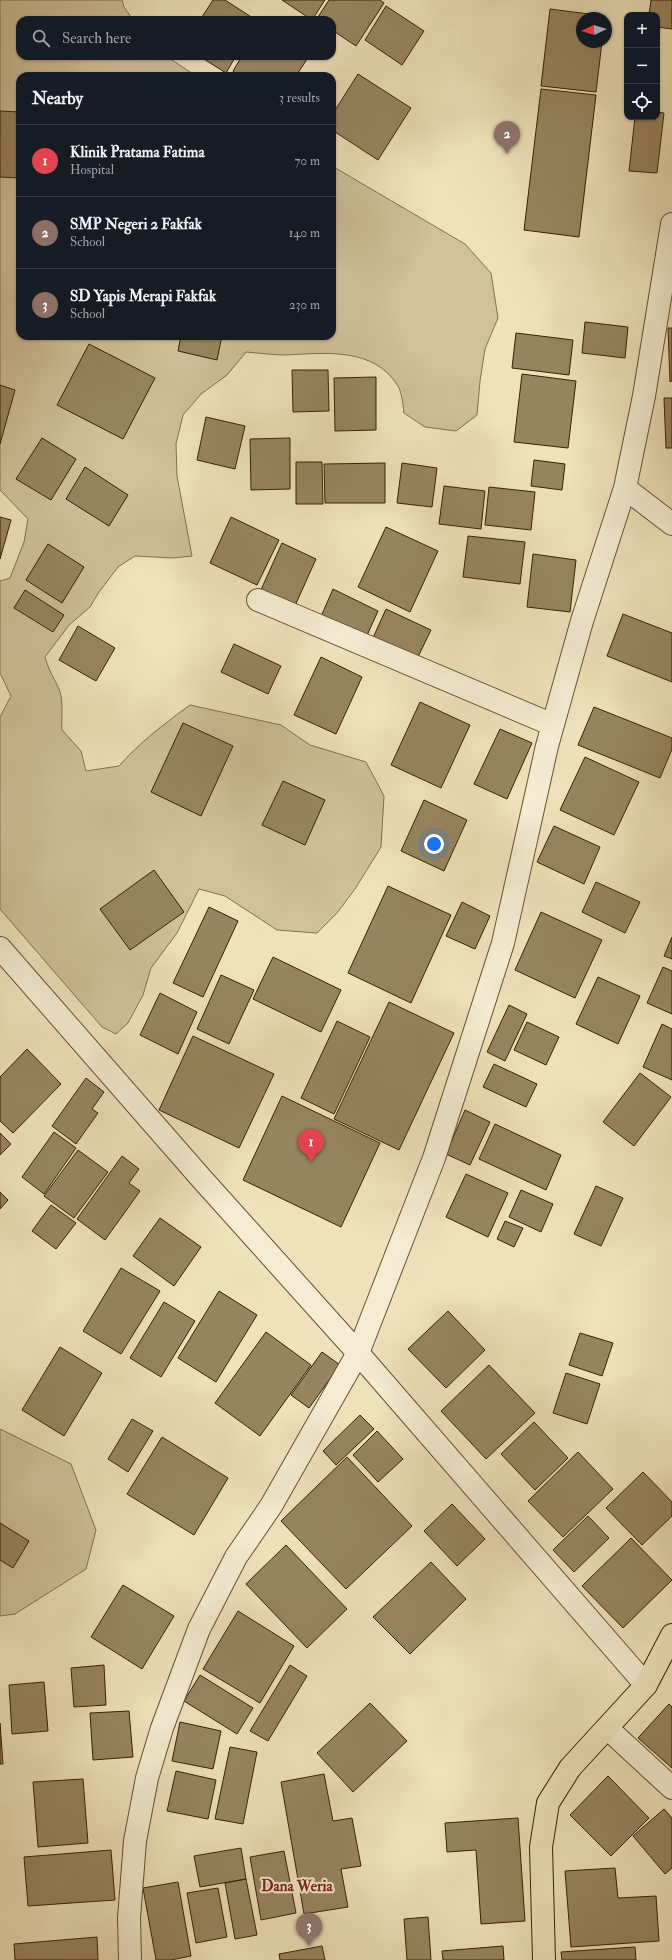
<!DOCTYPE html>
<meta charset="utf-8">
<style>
body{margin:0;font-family:"IM FELL Double Pica",serif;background:#242831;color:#f1f3f6}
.controls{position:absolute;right:12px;top:12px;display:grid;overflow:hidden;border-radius:8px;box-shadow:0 1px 3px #0004}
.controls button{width:36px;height:36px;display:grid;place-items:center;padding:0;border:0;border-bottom:1px solid #363941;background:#171b24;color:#f1f3f6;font:20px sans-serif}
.compass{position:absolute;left:576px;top:12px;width:36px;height:36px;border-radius:50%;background:#171b24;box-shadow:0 1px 3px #0004;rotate:266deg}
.you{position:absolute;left:434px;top:844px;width:14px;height:14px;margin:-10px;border:3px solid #fff;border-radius:50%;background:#1a73e8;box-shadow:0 0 0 6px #1a73e833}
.badge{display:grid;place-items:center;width:26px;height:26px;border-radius:50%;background:#c59692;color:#fff;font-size:13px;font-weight:700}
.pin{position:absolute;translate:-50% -33px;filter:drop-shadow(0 1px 2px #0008)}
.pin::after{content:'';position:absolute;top:21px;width:14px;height:12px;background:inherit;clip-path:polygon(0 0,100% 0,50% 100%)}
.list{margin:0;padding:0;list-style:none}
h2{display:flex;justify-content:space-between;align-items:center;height:52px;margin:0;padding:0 16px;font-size:17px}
h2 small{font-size:13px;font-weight:400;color:#9ea1a6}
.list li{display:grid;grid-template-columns:26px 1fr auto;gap:12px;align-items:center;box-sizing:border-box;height:72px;padding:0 16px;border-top:1px solid #363941}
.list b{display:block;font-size:15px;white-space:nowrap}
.list p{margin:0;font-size:13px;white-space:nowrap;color:#9ea1a6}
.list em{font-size:13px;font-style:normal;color:#9ea1a6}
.icon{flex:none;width:22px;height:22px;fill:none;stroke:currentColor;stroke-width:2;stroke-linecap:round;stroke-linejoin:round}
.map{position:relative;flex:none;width:672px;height:1960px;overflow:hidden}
.search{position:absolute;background:#171b24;box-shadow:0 1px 3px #0004;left:16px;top:16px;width:320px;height:44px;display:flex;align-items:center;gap:10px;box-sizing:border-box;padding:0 14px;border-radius:12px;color:#9ea1a6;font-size:15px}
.panel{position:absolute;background:#171b24;box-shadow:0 1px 3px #0004;left:16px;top:72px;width:320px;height:268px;border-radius:12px}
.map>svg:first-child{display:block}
.green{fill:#d0c19b;stroke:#84714e}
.building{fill:#978561;stroke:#382100}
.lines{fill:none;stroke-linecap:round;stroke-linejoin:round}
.minor-casing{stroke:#66512f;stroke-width:24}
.major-casing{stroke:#382100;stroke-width:24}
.minor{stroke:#f5ecd3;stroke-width:22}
.major{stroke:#efe2bb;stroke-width:22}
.labels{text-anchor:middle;stroke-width:4;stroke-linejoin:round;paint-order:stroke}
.quarter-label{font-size:15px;font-weight:bold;fill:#7a1f14;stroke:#f5ecd3}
</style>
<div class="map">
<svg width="672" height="1960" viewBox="0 0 672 1960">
<rect width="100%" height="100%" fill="#efe2bb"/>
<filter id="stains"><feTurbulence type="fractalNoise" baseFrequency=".005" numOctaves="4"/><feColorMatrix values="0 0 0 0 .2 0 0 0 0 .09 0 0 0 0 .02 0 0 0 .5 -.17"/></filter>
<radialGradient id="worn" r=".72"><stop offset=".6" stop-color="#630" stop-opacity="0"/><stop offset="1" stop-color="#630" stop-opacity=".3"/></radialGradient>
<!-- green -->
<path class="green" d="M0,0H122L124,7L133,20H20V56H166L196,76H20V336H332V166L465,244L491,273L498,318L485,349L480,381L477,415L456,431L425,427L404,413C403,405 402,393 398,386C374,347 326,353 286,355C273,355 259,353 246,352L227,375L201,394L183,415L176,444L177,476L192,556L173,558L135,556L118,567L99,592L90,607L69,625L45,657C48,669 54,678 59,689C64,702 61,717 62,730L81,751L86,771L119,766C140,742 164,724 190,705L281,725L310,745L366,762L384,796L381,847L355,889L337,913L317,933L277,930L225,896L199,889L177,933L151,968L143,995L128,1023L116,1034L102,1027L0,909V717L11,696L0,673V581L10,578L24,542L28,519L0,490Z
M0,1429L71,1464L96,1530L86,1569L15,1614L0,1616Z"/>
<!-- building -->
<path class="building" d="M213,0H225L256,20H200Z
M282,0H325L312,20Z
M329,0H380L384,3L356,46L332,30V20H316Z
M651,0H672V29L657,27V15H649Z
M386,6L424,31L402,65L365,40Z
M550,9L605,16V18H582V42H602L596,92L541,86Z
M199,56H236L226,73Z
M242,56H309L296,76H240L233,71Z
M358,74L411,108L378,160L332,130V115Z
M541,89L596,95L579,237L524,230Z
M0,111L20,112V178L0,177Z
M657,112L664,113L657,173L629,171L635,117H657Z
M585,322L628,327L625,358L582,353Z
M668,328H672V381L670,382Z
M516,333L573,340L569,375L512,368Z
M181,336H222L217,360L178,351Z
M89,344L155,378L123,439L57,405Z
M292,370H328L329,411L293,412Z
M522,374L576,381L568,448L514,442Z
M376,377V430L335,431L334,378Z
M0,385L15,390L0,444Z
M664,398H672V448H666Z
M206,417L245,426L235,469L197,460Z
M42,438L76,459L51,500L16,479Z
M290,438V489L251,490L250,439Z
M534,460L565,464L562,490L531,486Z
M296,462H322L323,504H296Z
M385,463V503H325L324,464Z
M402,463L437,468L432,507L397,503Z
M85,467L128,495L109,526L66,499Z
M444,486L485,491L481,529L439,524Z
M489,487L535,492L531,530L485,525Z
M0,517L11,520L0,559Z
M231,517L279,540L257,585L210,563Z
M386,527L438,551L410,612L358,587Z
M468,536L525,542L520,584L463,577Z
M282,543L316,559L294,608L260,592Z
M48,544L84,567L62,603L26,580Z
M533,554L576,560L570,612L527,607Z
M333,589L378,611L364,642L319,621Z
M25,590L64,615L53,632L14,608Z
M386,609L431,630L416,661L372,640Z
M623,614L672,633V682L607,656Z
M78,626L115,648L96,681L59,660Z
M234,644L281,666L268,694L221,672Z
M321,657L362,677L336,734L294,715Z
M420,702L470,725L441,788L391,765Z
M594,707L672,738V749L660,778L578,745Z
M183,723L233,746L201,816L151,792Z
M500,729L532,743L507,799L474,784Z
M585,757L639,782L614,835L560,810Z
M283,781L325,800L305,845L262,825Z
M424,800L467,820L444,871L401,851Z
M554,826L600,847L584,884L537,862Z
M154,870L184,912L130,950L100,909Z
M596,882L640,902L625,933L582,912Z
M388,886L451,915L411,1003L348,973Z
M462,902L490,916L475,949L446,936Z
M209,907L238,921L203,997L173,983Z
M541,912L602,940L575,998L515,970Z
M672,937V959L664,956Z
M273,957L341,990L321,1032L253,999Z
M663,967L672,971V1014L647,1003Z
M221,975L254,990L229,1044L197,1029Z
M598,977L640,996L618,1044L576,1024Z
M160,993L197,1012L178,1054L140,1035Z
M389,1002L454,1033L399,1150L334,1119Z
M509,1005L527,1014L505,1061L487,1052Z
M337,1021L370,1037L334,1114L301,1098Z
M527,1022L559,1037L546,1065L514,1050Z
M662,1024L672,1029V1080L643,1067Z
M193,1036L274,1074L239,1148L159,1110Z
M27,1049L61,1084L13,1133L0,1121V1077Z
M494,1064L537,1084L526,1107L483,1087Z
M640,1073L671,1097L634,1146L603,1122Z
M86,1078L104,1092L92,1109L98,1113L76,1144L52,1126Z
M282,1096L380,1143L341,1227L243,1180Z
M465,1110L490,1122L470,1165L446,1154Z
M495,1124L561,1155L546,1190L479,1159Z
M54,1132L76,1148L44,1194L22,1177Z
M0,1133L11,1144L0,1155Z
M78,1150L108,1172L74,1218L44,1196Z
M122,1156L139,1169L129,1183L140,1191L105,1240L77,1219Z
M466,1174L508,1193L488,1237L446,1217Z
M596,1186L623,1198L601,1246L574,1234Z
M521,1190L553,1204L541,1232L509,1217Z
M0,1192L8,1200L0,1209Z
M51,1205L76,1223L56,1249L32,1231Z
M160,1218L201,1247L174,1286L133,1256Z
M505,1221L523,1228L514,1247L497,1239Z
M121,1268L160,1291L121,1354L83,1331Z
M219,1291L257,1315L216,1382L178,1358Z
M164,1302L195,1321L161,1377L130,1358Z
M448,1311L485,1350L446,1388L408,1349Z
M266,1332L311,1365L260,1436L215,1403Z
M580,1333L613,1343L602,1376L569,1365Z
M60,1347L102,1373L64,1436L22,1410Z
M322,1352L340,1365L309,1408L291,1395Z
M489,1365L535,1413L486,1459L441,1411Z
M566,1373L600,1384L587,1424L553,1413Z
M360,1415L374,1429L336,1465L323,1451Z
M132,1419L153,1431L128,1472L108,1459Z
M534,1422L568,1458L535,1490L501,1454Z
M377,1431L403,1459L378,1482L353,1455Z
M162,1437L228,1478L194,1535L127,1494Z
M578,1452L613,1489L563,1537L528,1501Z
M347,1457L412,1526L346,1589L281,1521Z
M643,1472L672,1502V1516L642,1545L606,1508Z
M452,1504L485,1539L457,1566L424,1531Z
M588,1516L609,1538L574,1572L553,1550Z
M0,1523L29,1541L13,1568L0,1560Z
M631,1538L672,1580L623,1628L582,1586Z
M286,1545L347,1609L307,1648L246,1584Z
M431,1562L466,1599L410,1654L373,1617Z
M123,1585L174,1616L142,1669L91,1637Z
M238,1611L294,1646L260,1703L203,1669Z
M104,1665L106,1705L74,1707L71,1668Z
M290,1665L307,1676L268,1741L250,1731Z
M200,1675L253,1708L237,1734L184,1701Z
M44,1682L48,1731L12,1734L9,1685Z
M370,1703L407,1741L353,1792L317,1753Z
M669,1704L672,1707V1768L638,1738Z
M129,1711L133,1757L93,1760L90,1713Z
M180,1722L221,1731L213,1769L172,1761Z
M0,1723L3,1764H0Z
M230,1747L257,1752L243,1824L215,1819Z
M176,1771L216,1780L208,1819L167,1811Z
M324,1774L333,1821L352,1818L361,1866L341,1869L348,1907L304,1914L281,1782Z
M608,1776L649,1818L611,1856L570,1815Z
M83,1779L88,1843L38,1847L33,1782Z
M664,1809L672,1818V1868L665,1874L633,1836Z
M518,1818L525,1921L481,1924L476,1850L447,1852L445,1823Z
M241,1848L246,1879L200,1887L194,1856Z
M111,1850L115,1900L28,1906L24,1857Z
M284,1851L296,1913L261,1920L250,1857Z
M615,1868L618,1898L656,1896L659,1941L571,1947L565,1871Z
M246,1879L257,1935L235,1939L225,1883Z
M178,1882L191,1956L171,1960H156L143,1888Z
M218,1888L227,1937L196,1943L187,1893Z
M428,1917L431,1960H407L404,1919Z
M97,1937L98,1960H15L14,1944Z
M322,1946L325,1960H280L279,1954Z
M503,1946L504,1960H443L442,1951Z
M635,1947L636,1960H562L561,1952Z"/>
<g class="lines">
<!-- minor casing -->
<g class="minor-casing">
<path id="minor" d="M625,488L672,524
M258,600L553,725
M0,948L201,1178L358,1353L646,1685
M607,1728L672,1788
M130,1960L129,1918L135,1841L147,1778L162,1728L199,1629L236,1557L271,1506L358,1353L434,1158L503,943L547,746L582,621L625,488L644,396L672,224"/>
</g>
<!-- major casing -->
<g class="major-casing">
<path id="major" d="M544,1960L541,1847L548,1803L570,1768L646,1685L672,1635"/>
</g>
<!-- minor -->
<use href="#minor" class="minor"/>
<!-- major -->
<use href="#major" class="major"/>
</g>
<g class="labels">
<!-- quarter labels -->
<g class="quarter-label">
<text x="297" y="1891">Dana Weria</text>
</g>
</g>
<rect width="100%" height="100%" filter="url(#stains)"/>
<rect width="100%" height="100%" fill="url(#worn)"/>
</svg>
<div class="controls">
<button>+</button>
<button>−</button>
<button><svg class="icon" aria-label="locate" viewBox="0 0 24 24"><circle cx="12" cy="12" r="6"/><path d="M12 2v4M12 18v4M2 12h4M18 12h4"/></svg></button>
</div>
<svg class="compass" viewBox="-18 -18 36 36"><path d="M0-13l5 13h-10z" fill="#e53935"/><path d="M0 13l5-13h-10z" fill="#9ea1a6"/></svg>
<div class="you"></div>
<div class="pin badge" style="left:311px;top:1162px;background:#e0444e">1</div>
<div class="pin badge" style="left:507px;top:154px;background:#8d6e63">2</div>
<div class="pin badge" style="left:309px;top:1946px;background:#8d6e63">3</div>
<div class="search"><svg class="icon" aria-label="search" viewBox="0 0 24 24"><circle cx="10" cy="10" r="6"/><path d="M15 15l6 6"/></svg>Search here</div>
<section class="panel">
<h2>Nearby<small>3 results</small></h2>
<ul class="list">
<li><span class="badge" style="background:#e0444e">1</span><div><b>Klinik Pratama Fatima</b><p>Hospital</p></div><em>70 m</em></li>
<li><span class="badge" style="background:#8d6e63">2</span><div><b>SMP Negeri 2 Fakfak</b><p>School</p></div><em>140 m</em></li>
<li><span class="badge" style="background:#8d6e63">3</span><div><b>SD Yapis Merapi Fakfak</b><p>School</p></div><em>230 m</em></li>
</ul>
</section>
</div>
